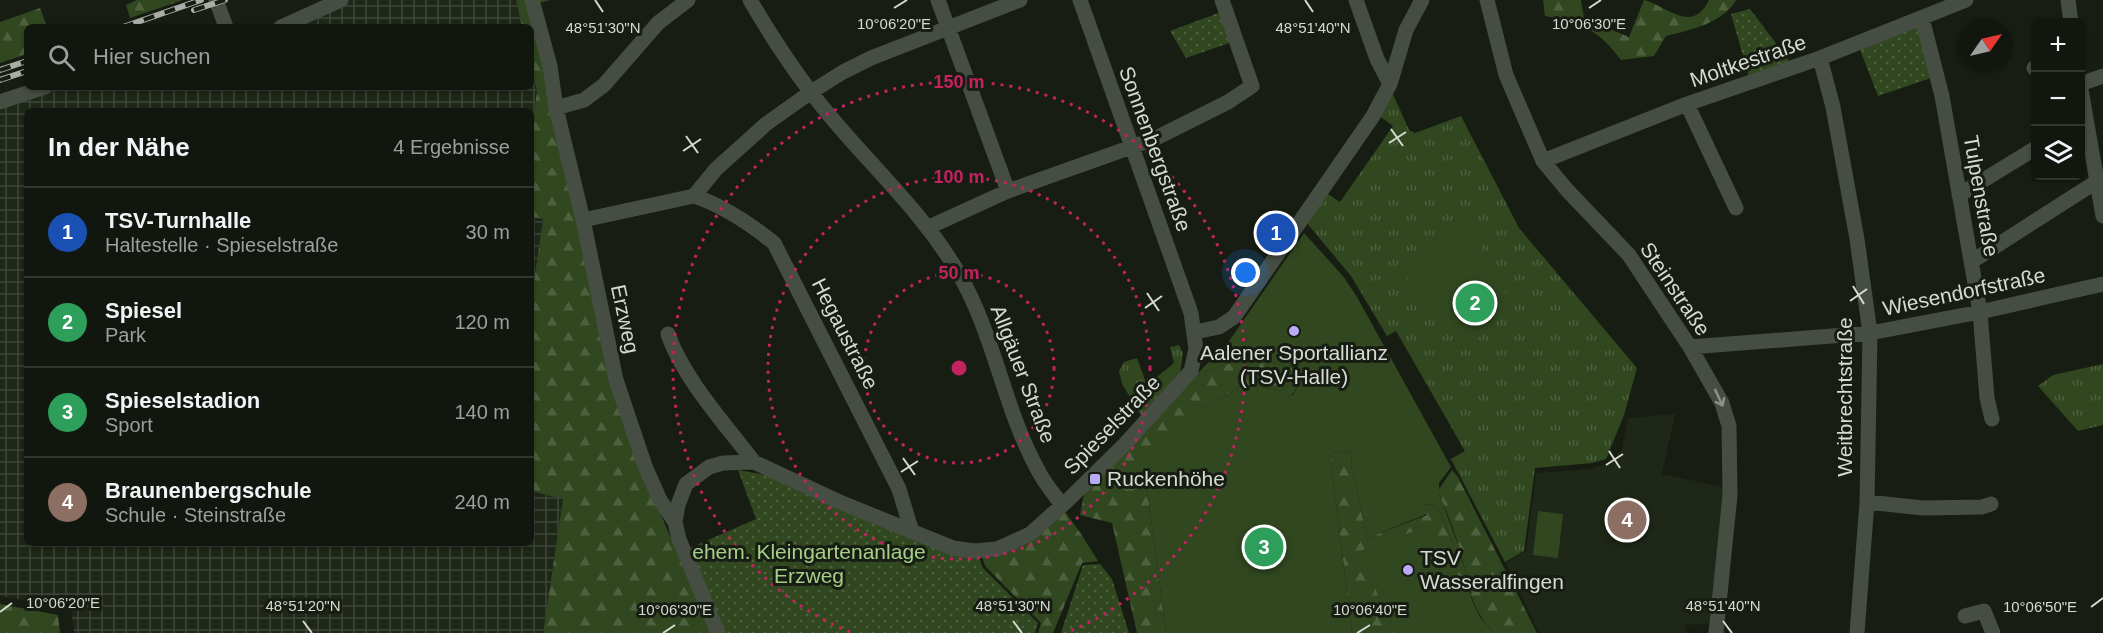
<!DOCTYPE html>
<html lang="de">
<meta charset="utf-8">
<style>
body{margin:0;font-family:Arial,sans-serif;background:#1a1f17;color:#f1f3f6}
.controls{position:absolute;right:18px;top:18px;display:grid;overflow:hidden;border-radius:9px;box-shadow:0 2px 4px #0004}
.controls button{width:54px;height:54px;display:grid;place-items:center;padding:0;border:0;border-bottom:2px solid #30352e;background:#11160e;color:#f1f3f6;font:30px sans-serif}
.compass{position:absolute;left:1959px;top:18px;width:54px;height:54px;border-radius:50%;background:#11160e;box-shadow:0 2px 4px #0004;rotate:56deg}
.you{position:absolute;left:1246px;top:273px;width:21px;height:21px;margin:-15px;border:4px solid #fff;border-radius:50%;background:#1a73e8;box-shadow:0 0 0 9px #1a73e833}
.badge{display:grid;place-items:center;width:39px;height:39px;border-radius:50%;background:#b9abf7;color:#fff;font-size:20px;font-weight:700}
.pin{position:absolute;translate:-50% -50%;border:3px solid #fff;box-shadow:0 2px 6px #0006}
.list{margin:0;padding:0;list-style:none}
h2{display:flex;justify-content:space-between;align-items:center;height:78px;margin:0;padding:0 24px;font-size:26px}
h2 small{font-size:20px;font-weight:400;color:#9c9f9e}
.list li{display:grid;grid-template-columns:39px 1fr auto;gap:18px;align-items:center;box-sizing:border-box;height:90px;padding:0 24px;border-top:2px solid #30352e}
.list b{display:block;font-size:22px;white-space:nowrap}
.list p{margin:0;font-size:20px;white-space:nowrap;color:#9c9f9e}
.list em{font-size:20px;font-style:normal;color:#9c9f9e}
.icon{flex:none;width:33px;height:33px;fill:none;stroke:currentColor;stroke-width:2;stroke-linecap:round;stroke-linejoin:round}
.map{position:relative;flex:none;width:2103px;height:633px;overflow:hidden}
.search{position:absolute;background:#11160e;box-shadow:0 2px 4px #0004;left:24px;top:24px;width:510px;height:66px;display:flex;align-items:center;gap:15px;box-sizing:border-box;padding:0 21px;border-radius:9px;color:#9c9f9e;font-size:22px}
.panel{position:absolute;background:#11160e;box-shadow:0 2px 4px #0004;left:24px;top:108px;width:510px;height:438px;border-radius:9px}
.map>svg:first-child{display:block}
.built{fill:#1e2718}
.industrial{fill:url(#industrial-grid)}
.grass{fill:url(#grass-dots)}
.forest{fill:url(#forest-firs)}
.park{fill:url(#park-tufts)}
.pitch{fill:#30471f}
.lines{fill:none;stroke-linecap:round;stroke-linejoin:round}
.minor{stroke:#464d42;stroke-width:15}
.rail-casing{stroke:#a8ada5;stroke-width:6}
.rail{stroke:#171d13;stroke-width:4;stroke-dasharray:11;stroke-linecap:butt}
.oneway{stroke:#8e948a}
.ticks{fill:none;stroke:#d6dad3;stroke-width:2}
.ring{fill:none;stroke:#c32261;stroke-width:3;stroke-dasharray:3 6}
.poi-dot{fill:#b9abf7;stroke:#171d13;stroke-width:2}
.labels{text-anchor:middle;stroke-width:6;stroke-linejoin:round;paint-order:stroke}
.street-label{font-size:21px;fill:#d6dad3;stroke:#171d13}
.poi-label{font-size:21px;fill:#d6dad3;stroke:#171d13;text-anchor:start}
.park-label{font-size:21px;fill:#a5cf88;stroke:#171d13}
.ticks-label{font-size:15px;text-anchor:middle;fill:#d6dad3;stroke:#171d13;stroke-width:6;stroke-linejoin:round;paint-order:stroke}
.centre{fill:#c32261;stroke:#171d13;stroke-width:3}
.ring-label{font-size:18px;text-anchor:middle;font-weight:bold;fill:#c32261;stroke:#171d13;stroke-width:6;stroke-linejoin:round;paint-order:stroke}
</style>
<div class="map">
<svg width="2103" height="633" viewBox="0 0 2103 633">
<defs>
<pattern id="industrial-grid" width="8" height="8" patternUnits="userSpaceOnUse" patternTransform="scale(1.5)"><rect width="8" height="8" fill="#1e2718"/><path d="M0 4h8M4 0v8" fill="none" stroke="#3e4639"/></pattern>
<pattern id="grass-dots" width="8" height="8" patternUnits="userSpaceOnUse" patternTransform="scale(1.5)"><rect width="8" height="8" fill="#30471f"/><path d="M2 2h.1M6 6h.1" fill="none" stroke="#4d613f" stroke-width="1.8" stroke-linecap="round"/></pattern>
<pattern id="forest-firs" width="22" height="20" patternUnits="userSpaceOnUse" patternTransform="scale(1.5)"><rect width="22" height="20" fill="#30471f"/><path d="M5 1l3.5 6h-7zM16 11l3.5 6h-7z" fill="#4d613f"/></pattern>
<pattern id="park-tufts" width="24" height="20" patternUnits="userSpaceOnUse" patternTransform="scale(1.5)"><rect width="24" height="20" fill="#30471f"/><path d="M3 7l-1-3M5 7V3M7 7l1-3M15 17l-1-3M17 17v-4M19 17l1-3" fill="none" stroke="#4d613f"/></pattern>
</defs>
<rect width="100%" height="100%" fill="#171d13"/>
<!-- built -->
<path class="built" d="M1675,414L1662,474L1728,488L1713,623L1686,625L1685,633H1541L1537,629L1506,563L1526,551L1536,473L1590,469L1611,463L1622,449L1628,418Z"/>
<!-- industrial -->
<path class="industrial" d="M348,0H516L522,27H287Z
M531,66L537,92L531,132V111H27V543H531V491L563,498L543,633H74L71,608L0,596V105L51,87H531Z
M531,217L543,219L531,302Z"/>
<!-- grass -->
<path class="grass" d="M1750,9L1791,63L1749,77L1731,14Z
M1221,12L1232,42L1186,58L1170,31Z
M1920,22L1934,77L1878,96L1859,47Z
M738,470L782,478L978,556L983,568L1038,623L1035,633H725L690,548L756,519Z
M1100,564L1112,579L1129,633H1061L1083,565Z"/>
<!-- forest -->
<path class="forest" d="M137,0H183L130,18L126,5Z
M516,0H550L533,5L641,469L712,633H543L563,499L531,491V302L543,219L531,217V132L537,92L531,66V27H522Z
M1543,0H1581L1584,18L1629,37L1644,0C1667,6 1692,35 1709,0H1736C1723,23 1691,30 1666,36L1654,56L1621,60C1599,30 1581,22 1545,16Z
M40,8L47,27H27V54L0,63V22Z
M1255,356L1307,373L1291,396L1273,389L1259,386L1240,387L1197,412L1145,472L1166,633H1137L1112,523L1080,515L1084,494L1198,373Z
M1352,451L1351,464L1367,538L1427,515L1424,504L1437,505L1451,538L1465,587L1455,590L1410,633H1352L1330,453Z
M1452,470L1458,477L1537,633H1494C1466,602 1470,583 1459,547C1454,529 1446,511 1439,494V489Z
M1064,510L1081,534L1098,561L1082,563L1053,633H1038L1041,623L986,567L982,557Z
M0,604L58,615L60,633H0Z"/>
<!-- park -->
<path class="park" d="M1392,92L1409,130L1415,133L1461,116L1519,228L1637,368L1624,415L1606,459L1592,463L1535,468L1524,551L1505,562L1451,459L1465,451L1396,331L1387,336L1351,276L1306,222L1325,192L1340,202L1393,126L1378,115Z
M1179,345L1183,353L1180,374L1142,417L1122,384L1119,371L1124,362L1137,358L1147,385L1174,363L1170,347Z
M2103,364V425L2078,431L2038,386L2053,375Z"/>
<!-- pitch -->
<path class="pitch" d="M1466,219L1513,307L1474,342L1443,324L1402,271Z
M1304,233L1343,276L1357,297L1451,467L1439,483V494L1459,547L1472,600L1480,617L1494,633H1410L1385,615L1362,550L1431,525L1454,589L1464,587L1451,538L1437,505L1424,504L1427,514L1367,538L1351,464L1352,451L1330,453L1352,633H1166L1145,472L1157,448L1197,412L1240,387L1259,386L1273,389L1292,396L1306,373L1255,356L1198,373L1227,344Z
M1538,511L1563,514L1558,558L1533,555Z"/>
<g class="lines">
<!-- minor -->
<path class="minor" d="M216,0L226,27
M532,0L550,66L556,108L583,220L616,380L645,466L660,500L675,522L679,539L718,633
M750,0C768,31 788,62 810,91C857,154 919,205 959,274C995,336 1004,410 1039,472C1045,484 1054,494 1062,505
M938,0L1008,191
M1356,0L1377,59L1390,84
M1487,0L1506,75L1543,161L1567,190L1629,255L1690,347L1722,403L1729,426L1730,495L1716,633
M2068,0L2071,22
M1922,18L1942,96L1980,312L1987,398L1992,419
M281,27L341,0
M1820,58L1833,107L1857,239L1870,333L1867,502L1857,633
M2034,68L2036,67
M2080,84L2103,216
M2080,84L2103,76
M0,102L45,87
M1687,104L1736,208
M556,108L584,100L604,85L658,23L688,0
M1543,161L1687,104L1820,58L1966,0
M1959,195L2036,148
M694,196C724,206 749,223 774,243L899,489L912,532
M583,220L694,196L716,169L766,124L811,92L843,72L871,58L1020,0
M929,227L1008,191L1154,139L1228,102L1252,86L1222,0
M1971,262L2096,182
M1195,332L1219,327L1234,317L1373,116L1390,84L1406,30L1422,0
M668,334C683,378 726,425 754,462
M1690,347L1870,333L1980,312L2103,284
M1867,502L1923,508L1982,507L1991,504
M675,522L678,505L686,484L709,467L723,463L754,462L842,503L953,548L974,551L997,549L1030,534L1067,501L1125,444L1191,371L1196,349L1191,313L1080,0
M1965,616L1984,611L1993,633"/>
<!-- rail casing -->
<g class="rail-casing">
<path id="rail" d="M194,10L225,0
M123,27L201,0
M0,70L27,61
M0,80L27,71"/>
</g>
<!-- rail -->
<use href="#rail" class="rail"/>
</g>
<!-- one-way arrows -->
<defs><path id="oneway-shaft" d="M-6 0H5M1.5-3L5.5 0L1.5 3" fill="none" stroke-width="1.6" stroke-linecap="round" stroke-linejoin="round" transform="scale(1.5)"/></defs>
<use class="oneway" href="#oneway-shaft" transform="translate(1719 398) rotate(65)"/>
<!-- ticks -->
<path class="ticks" d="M595,0L603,12M1305,0L1313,12M894,8L907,0M1589,8L1601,0M1391,129L1403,146M686,136L698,153M1389,143L1406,132M683,151L701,139M1853,286L1864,304M1147,293L1159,311M1850,301L1867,289M1145,308L1162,296M1609,451L1620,468M903,458L915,475M1606,465L1623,454M901,472L918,461M2091,607L2103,598M0,612L12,603M303,621L312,633M1013,621L1022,633M1723,621L1732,633M663,633L675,625M1357,633L1370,625"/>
<!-- distance rings -->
<g class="ring">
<circle cx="959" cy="368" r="95"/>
<circle cx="959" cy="368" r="191"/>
<path d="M850 632A286 286 0 1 1 1068 632"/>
</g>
<!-- markers -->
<g class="poi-dot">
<circle cx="1294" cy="331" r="6"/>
<rect x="1089" y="473" width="12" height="12" rx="3"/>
<circle cx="1408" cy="570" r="6"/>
</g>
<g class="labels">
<!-- street labels -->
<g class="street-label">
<text transform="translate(1748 61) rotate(-19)" y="7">Moltkestraße</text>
<text transform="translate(1155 149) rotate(70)" y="7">Sonnenbergstraße</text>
<text transform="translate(1981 196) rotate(80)" y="7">Tulpenstraße</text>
<text transform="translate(1675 289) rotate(56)" y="7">Steinstraße</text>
<text transform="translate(1964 292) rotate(-12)" y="7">Wiesendorfstraße</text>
<text transform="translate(625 319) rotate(78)" y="7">Erzweg</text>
<text transform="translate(845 334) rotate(63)" y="7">Hegaustraße</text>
<text transform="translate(1023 374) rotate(69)" y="7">Allgäuer Straße</text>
<text transform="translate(1845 397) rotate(-90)" y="7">Weitbrechtstraße</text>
<text transform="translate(1112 425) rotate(-46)" y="7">Spieselstraße</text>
</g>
<!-- poi labels -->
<g class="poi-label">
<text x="1294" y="360" text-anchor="middle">Aalener Sportallianz<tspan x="1294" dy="24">(TSV-Halle)</tspan></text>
<text x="1107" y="486">Ruckenhöhe</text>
<text x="1420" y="565">TSV<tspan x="1420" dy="24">Wasseralfingen</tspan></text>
</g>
<!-- park labels -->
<g class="park-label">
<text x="809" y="559">ehem. Kleingartenanlage<tspan x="809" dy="24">Erzweg</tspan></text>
</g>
</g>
<g class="ticks-label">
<text x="1589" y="29">10°06'30"E</text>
<text x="894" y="29">10°06'20"E</text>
<text x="603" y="33">48°51'30"N</text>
<text x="1313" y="33">48°51'40"N</text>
<text x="63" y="608">10°06'20"E</text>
<text x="303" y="611">48°51'20"N</text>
<text x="1013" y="611">48°51'30"N</text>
<text x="1723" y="611">48°51'40"N</text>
<text x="2040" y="612">10°06'50"E</text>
<text x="675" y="615">10°06'30"E</text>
<text x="1370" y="615">10°06'40"E</text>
</g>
<circle cx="959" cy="368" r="9" class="centre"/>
<g class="ring-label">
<text x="959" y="88">150 m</text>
<text x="959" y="183">100 m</text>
<text x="959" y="279">50 m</text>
</g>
</svg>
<div class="controls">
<button>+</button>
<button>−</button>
<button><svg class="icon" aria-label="layers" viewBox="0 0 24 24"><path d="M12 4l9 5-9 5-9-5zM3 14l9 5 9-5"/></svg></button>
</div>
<svg class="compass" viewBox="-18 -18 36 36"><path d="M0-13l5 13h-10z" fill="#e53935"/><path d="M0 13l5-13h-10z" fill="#9c9f9e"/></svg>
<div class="you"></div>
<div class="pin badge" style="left:1276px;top:233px;background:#1a4fb4">1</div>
<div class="pin badge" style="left:1475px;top:303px;background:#2e9e5b">2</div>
<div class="pin badge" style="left:1264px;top:547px;background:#2e9e5b">3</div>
<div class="pin badge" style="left:1627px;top:520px;background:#8d6e63">4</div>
<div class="search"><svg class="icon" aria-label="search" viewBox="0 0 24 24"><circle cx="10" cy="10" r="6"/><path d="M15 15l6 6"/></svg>Hier suchen</div>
<section class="panel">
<h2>In der Nähe<small>4 Ergebnisse</small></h2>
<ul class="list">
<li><span class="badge" style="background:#1a4fb4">1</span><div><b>TSV-Turnhalle</b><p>Haltestelle · Spieselstraße</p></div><em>30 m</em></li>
<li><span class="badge" style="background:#2e9e5b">2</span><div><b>Spiesel</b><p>Park</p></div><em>120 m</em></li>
<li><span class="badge" style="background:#2e9e5b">3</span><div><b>Spieselstadion</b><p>Sport</p></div><em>140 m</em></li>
<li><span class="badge" style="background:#8d6e63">4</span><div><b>Braunenbergschule</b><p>Schule · Steinstraße</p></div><em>240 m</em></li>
</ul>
</section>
</div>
